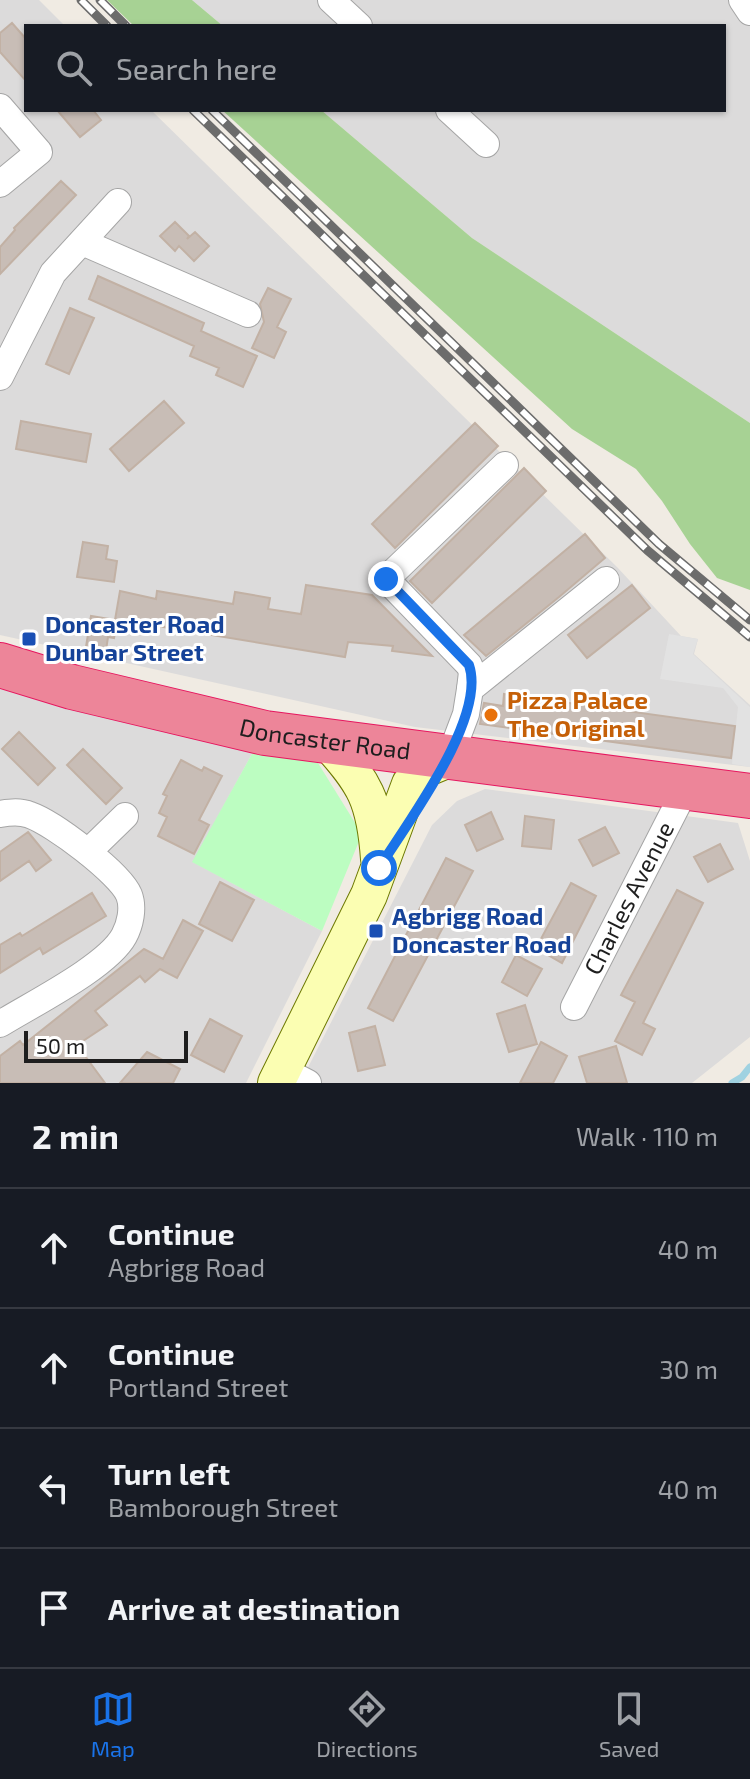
<!DOCTYPE html>
<meta charset="utf-8">
<style>
body{margin:0;font-family:"Exo 2",sans-serif;background:#20242c;color:#f1f3f6}
.scale{position:absolute;left:24px;bottom:20px;width:164px;box-sizing:border-box;padding-left:8px;border:4px solid #1e1e1e;border-top:0;font-size:22px;line-height:28px;white-space:nowrap;color:#1e1e1e;-webkit-text-stroke:6px #fff;paint-order:stroke}
.stop{position:absolute;width:24px;height:24px;margin:-18px;border:6px solid #1a73e8;border-radius:50%;background:#fff}
.stop.end{background:#1a73e8;border-color:#fff;box-shadow:0 2px 8px #0008}
.list{margin:0;padding:0;list-style:none}
h2{display:flex;justify-content:space-between;align-items:center;height:104px;margin:0;padding:0 32px;font-size:34px}
h2 small{font-size:26px;font-weight:400;color:#9ea1a6}
.list li{display:grid;grid-template-columns:52px 1fr auto;gap:24px;align-items:center;box-sizing:border-box;height:120px;padding:0 32px;border-top:2px solid #363941}
.list b{display:block;font-size:30px;white-space:nowrap}
.list p{margin:0;font-size:26px;white-space:nowrap;color:#9ea1a6}
.list em{font-size:26px;font-style:normal;color:#9ea1a6}
.icon{flex:none;width:44px;height:44px;fill:none;stroke:currentColor;stroke-width:2;stroke-linecap:round;stroke-linejoin:round}
.map{position:relative;flex:none;width:750px;height:1083px;overflow:hidden}
.search{position:absolute;background:#171b24;box-shadow:0 2px 6px #0004;left:24px;right:24px;top:24px;height:88px;display:flex;align-items:center;gap:20px;box-sizing:border-box;padding:0 28px;border-radius:0px;color:#9ea1a6;font-size:30px}
.sheet{height:584px;background:#171b24}
nav{display:flex;justify-content:space-around;align-items:center;box-sizing:border-box;height:112px;border-top:2px solid #363941;background:#171b24;font-size:22px;color:#9ea1a6}
nav a{display:grid;justify-items:center;gap:4px}
nav .on{color:#1a73e8}
.map>svg:first-child{display:block}
.residential{fill:#dcdbdb}
.forest{fill:#a7d294}
.park{fill:#bcfdc1}
.parking{fill:#e2e2e2}
.lines{fill:none;stroke-linecap:round;stroke-linejoin:round}
.stream{stroke:#a0d2e1;stroke-width:7}
.building{fill:#c8bdb6;stroke:#c2b1a4;stroke-width:2}
.street-casing{stroke:#a5a5a5;stroke-width:28}
.secondary-casing{stroke:#6d7900;stroke-width:38}
.highway-casing{stroke:#e6175f;stroke-width:46}
.street{stroke:#fff;stroke-width:26}
.secondary{stroke:#fbfeb2;stroke-width:36}
.highway{stroke:#ed8599;stroke-width:44}
.rail-casing{stroke:#6c6c6c;stroke-width:9}
.rail{stroke:#fff;stroke-width:6;stroke-dasharray:18;stroke-linecap:butt}
.route{stroke:#1a73e8;stroke-width:10}
.transit-dot{fill:#1a4fb4;stroke:#fff;stroke-width:3}
.food-dot{fill:#e8710a;stroke:#fff;stroke-width:3}
.labels{text-anchor:middle;stroke-width:6;stroke-linejoin:round;paint-order:stroke}
.transit-label{font-size:24px;font-weight:bold;fill:#164399;stroke:#fff;text-anchor:start}
.food-label{font-size:24px;font-weight:bold;fill:#c56008;stroke:#fff;text-anchor:start}
.street-label{font-size:24px;fill:#1e1e1e;stroke:#fff}
</style>
<div class="map">
<svg width="750" height="1083" viewBox="0 0 750 1083">
<rect width="100%" height="100%" fill="#f0ebe3"/>
<!-- residential -->
<path class="residential" d="M0,0H39L65,26H26V110H151L617,567L681,636L698,639L694,654L750,705V767L415,727L0,635Z
M192,0H750V423L472,238L321,110H724V26H223Z
M0,689L253,752L193,862L322,931L246,1083H0Z
M485,789L738,823L750,861V1037L692,1083H300L432,825L457,801Z"/>
<!-- forest -->
<path class="forest" d="M107,0H192L223,26H134Z
M222,110H321L472,238L750,423V590L717,578L690,544L662,501L636,469L572,429Z"/>
<!-- park -->
<path class="park" d="M253,752L318,763L362,834L322,931L192,862Z"/>
<!-- parking -->
<path class="parking" d="M669,634L698,639L693,654L750,707V767L732,764L738,707L723,688L660,679Z"/>
<g class="lines">
<!-- stream -->
<path class="stream" d="M732,1083L742,1077L750,1067"/>
</g>
<!-- building -->
<path class="building" d="M12,23L26,39V81L0,52V33Z
M57,110H93L101,120L80,137Z
M61,181L76,195L0,274V247L15,230L14,228Z
M175,222L189,236L187,239L195,232L209,246L194,261L179,246L175,251L160,236Z
M98,276L204,323L201,331L257,356L243,387L216,375L219,368L190,356L194,346L89,299Z
M268,288L291,299L277,327L286,332L274,358L252,348L264,322L260,304Z
M70,308L94,318L69,374L46,364Z
M164,401L184,423L129,471L110,449Z
M21,421L91,434L86,462L16,449Z
M475,423L498,446L395,548L372,524Z
M524,468L546,491L432,603L410,581Z
M585,534L605,558L559,597L486,656L464,635Z
M83,542L108,546L106,559L117,561L114,582L77,577Z
M306,585L372,595L432,656L392,651L393,646L348,642L345,657L139,623L138,627L117,623L114,638L108,637L105,657L85,653L91,616L115,620L120,591L156,599L157,591L233,604L235,592L270,598L268,609L301,614Z
M632,585L650,608L587,658L568,635Z
M504,694L735,726L731,758L480,724L484,703L503,706Z
M19,732L55,768L38,785L2,749Z
M83,749L122,788L106,804L67,765Z
M181,760L202,771L204,767L222,776L199,820L209,825L194,854L158,836L167,817L159,813L167,796L163,794Z
M491,812L503,839L477,851L465,825Z
M525,816L554,820L551,849L522,846Z
M605,827L619,853L593,866L579,840Z
M28,832L51,860L36,871L29,861L0,881V852Z
M720,844L733,869L708,882L694,857Z
M446,858L473,871L393,1021L368,1008Z
M220,882L254,900L232,941L199,924Z
M571,883L596,896L562,963L536,948Z
M677,890L703,903L643,1023L655,1029L642,1055L615,1041L635,1002L621,995Z
M92,893L106,916L43,954L40,948L0,973V945L20,933L22,936Z
M183,920L203,931L177,978L160,969L145,982L140,976L95,1011L107,1025L77,1045L105,1083H0V1056L20,1041L23,1045L144,949L163,959Z
M516,955L542,969L527,996L502,982Z
M525,1005L537,1044L509,1052L497,1014Z
M210,1019L242,1036L224,1072L191,1055Z
M375,1026L385,1065L358,1071L349,1033Z
M541,1042L567,1056L553,1083H520Z
M616,1046L627,1083H587L579,1057Z
M147,1052L180,1069L173,1083H120Z"/>
<g class="lines">
<!-- street casing -->
<g class="street-casing">
<g id="street">
<path d="M331,0L359,26"/>
<path d="M742,0L750,12"/>
<path d="M0,107L39,152L0,184"/>
<path d="M449,110L486,144"/>
<path d="M82,242L248,314"/>
<path d="M0,377L53,273L118,202"/>
<path d="M470,689L472,672L469,665L386,579L505,465"/>
<path d="M449,759L466,714L470,689L606,580"/>
<path d="M0,814C11,812 20,811 30,815C53,823 120,873 129,895C134,908 130,925 124,936C107,967 32,1004 0,1024"/>
<path d="M88,852L125,816"/>
<path id="s1" d="M574,1007L685,790"/>
<path d="M283,1070L308,1083"/>
</g>
</g>
<!-- secondary casing -->
<g class="secondary-casing">
<path id="secondary" d="M326,740C365,783 375,800 379,859
M276,1083L369,895L410,784L425,769L449,759"/>
</g>
<!-- highway casing -->
<g class="highway-casing">
<g id="highway">
<path id="s2" d="M0,665L72,687L265,733L750,796"/>
</g>
</g>
<!-- street -->
<use href="#street" class="street"/>
<!-- secondary -->
<use href="#secondary" class="secondary"/>
<!-- highway -->
<use href="#highway" class="highway"/>
<!-- rail casing -->
<g class="rail-casing">
<path id="rail" d="M81,0L107,26
M100,0L126,26
M193,110L647,550L750,637
M212,110L659,544L750,620"/>
</g>
<!-- rail -->
<use href="#rail" class="rail"/>
</g>
<g class="lines">
<!-- route -->
<path class="route" d="M379,868C407,823 487,718 469,665L386,579"/>
</g>
<!-- markers -->
<g class="transit-dot">
<rect x="21" y="631" width="16" height="16" rx="4"/>
<rect x="368" y="923" width="16" height="16" rx="4"/>
</g>
<circle class="food-dot" cx="491" cy="715" r="8"/>
<g class="labels">
<!-- transit labels -->
<g class="transit-label">
<text x="45" y="633">Doncaster Road<tspan x="45" dy="28">Dunbar Street</tspan></text>
<text x="392" y="925">Agbrigg Road<tspan x="392" dy="28">Doncaster Road</tspan></text>
</g>
<!-- food labels -->
<g class="food-label">
<text x="507" y="709">Pizza Palace<tspan x="507" dy="28">The Original</tspan></text>
</g>
<!-- street labels -->
<g class="street-label">
<text dy="8" stroke="none"><textPath href="#s2" startOffset="334">Doncaster Road</textPath></text>
<text dy="8" stroke="none"><textPath href="#s1" startOffset="122">Charles Avenue</textPath></text>
</g>
</g>
</svg>
<div class="scale">50 m</div>
<div class="stop" style="left:379px;top:868px"></div>
<div class="stop end" style="left:386px;top:579px"></div>
<div class="search"><svg class="icon" aria-label="search" viewBox="0 0 24 24"><circle cx="10" cy="10" r="6"/><path d="M15 15l6 6"/></svg>Search here</div>
</div>
<section class="sheet">
<h2>2 min<small>Walk · 110 m</small></h2>
<ul class="list">
<li><svg class="icon" aria-label="ahead" viewBox="0 0 24 24"><path d="M12 20V5M6 11l6-6 6 6"/></svg><div><b>Continue</b><p>Agbrigg Road</p></div><em>40 m</em></li>
<li><svg class="icon" aria-label="ahead" viewBox="0 0 24 24"><path d="M12 20V5M6 11l6-6 6 6"/></svg><div><b>Continue</b><p>Portland Street</p></div><em>30 m</em></li>
<li><svg class="icon" aria-label="left" viewBox="0 0 24 24"><path d="M17 20v-9H6M10 6l-5 5 5 5"/></svg><div><b>Turn left</b><p>Bamborough Street</p></div><em>40 m</em></li>
<li><svg class="icon" aria-label="arrive" viewBox="0 0 24 24"><path d="M6 21V4h12l-3 4 3 4H6"/></svg><div><b>Arrive at destination</b></div></li>
</ul>
</section>
<nav>
<a class="on"><svg class="icon" aria-label="map" viewBox="0 0 24 24"><path d="M3 6l6-2 6 2 6-2v14l-6 2-6-2-6 2zM9 4v14M15 6v14"/></svg>Map</a>
<a><svg class="icon" aria-label="directions" viewBox="0 0 24 24"><path d="M12 3l9 9-9 9-9-9zM9 14v-3h6M13 9l2 2-2 2"/></svg>Directions</a>
<a><svg class="icon" aria-label="saved" viewBox="0 0 24 24"><path d="M7 4h10v16l-5-4-5 4z"/></svg>Saved</a>
</nav>
